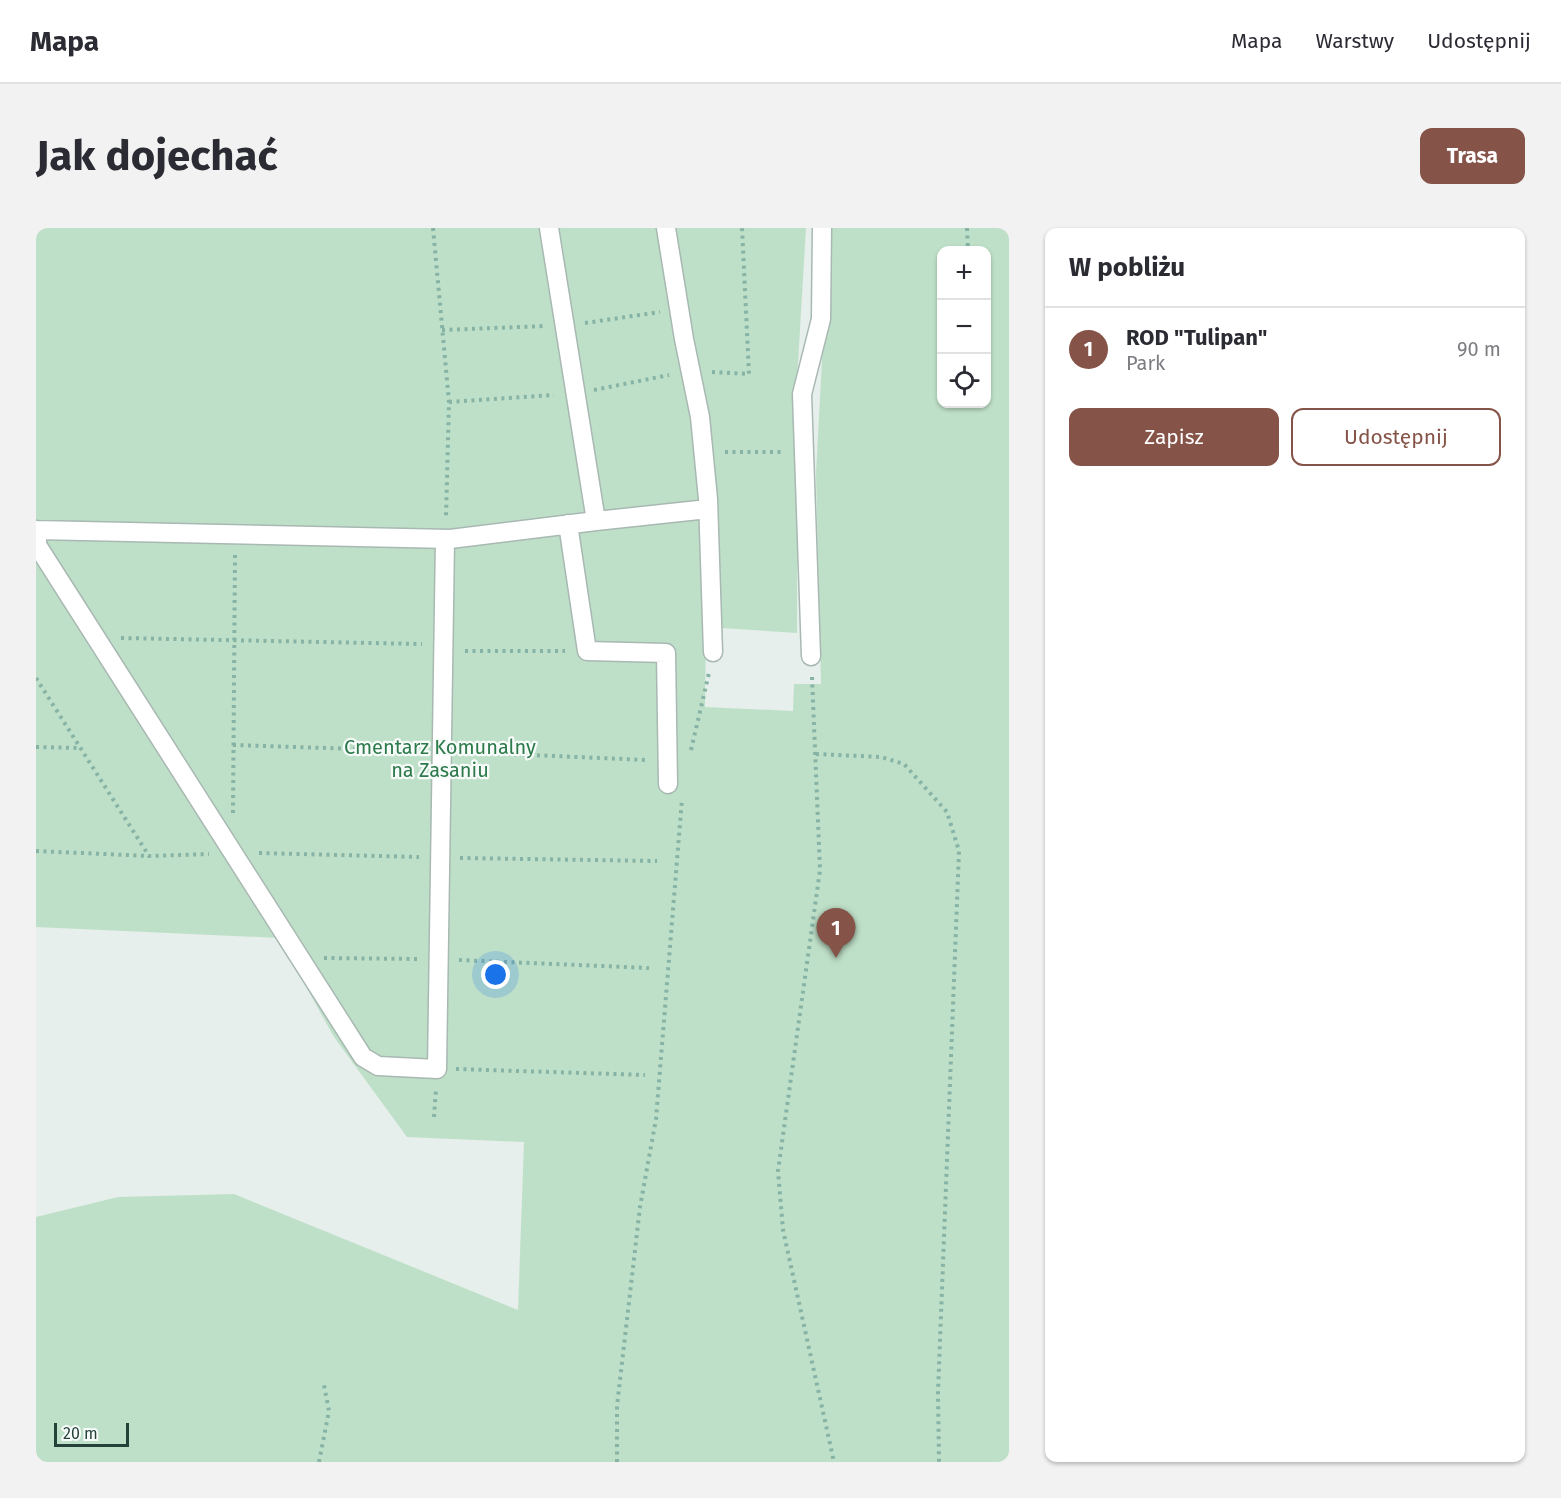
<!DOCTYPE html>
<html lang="pl">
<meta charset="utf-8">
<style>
body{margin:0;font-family:"Fira Sans",sans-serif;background:#f2f2f3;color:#2b2b33}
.controls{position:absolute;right:18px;top:18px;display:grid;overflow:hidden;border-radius:12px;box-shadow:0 2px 4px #0004}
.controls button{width:54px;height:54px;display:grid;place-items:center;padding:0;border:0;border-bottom:2px solid #e1e1e2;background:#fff;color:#2b2b33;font:30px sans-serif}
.scale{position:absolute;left:18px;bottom:15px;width:75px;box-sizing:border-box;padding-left:6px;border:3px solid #24423a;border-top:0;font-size:16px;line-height:21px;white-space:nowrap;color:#24423a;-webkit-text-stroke:4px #f7fbf9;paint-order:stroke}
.you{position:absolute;left:460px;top:747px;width:21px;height:21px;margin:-15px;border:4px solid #fff;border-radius:50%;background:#1a73e8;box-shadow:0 0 0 9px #1a73e833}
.badge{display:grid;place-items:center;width:39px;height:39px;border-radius:50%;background:#855347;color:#fff;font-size:20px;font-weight:700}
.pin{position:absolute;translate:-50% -50px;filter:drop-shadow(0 2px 3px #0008)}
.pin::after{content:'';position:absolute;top:32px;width:21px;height:18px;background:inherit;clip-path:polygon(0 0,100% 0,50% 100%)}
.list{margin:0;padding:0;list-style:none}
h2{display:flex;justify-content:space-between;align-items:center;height:78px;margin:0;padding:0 24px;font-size:26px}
h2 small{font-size:20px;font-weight:400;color:#7c7c81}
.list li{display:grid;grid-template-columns:39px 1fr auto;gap:18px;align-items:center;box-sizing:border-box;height:84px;padding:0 24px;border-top:2px solid #e1e1e2}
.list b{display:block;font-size:22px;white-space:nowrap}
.list p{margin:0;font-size:20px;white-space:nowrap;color:#7c7c81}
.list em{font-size:20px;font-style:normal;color:#7c7c81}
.actions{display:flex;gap:12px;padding:18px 24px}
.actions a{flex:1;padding:14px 0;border:2px solid #855347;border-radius:12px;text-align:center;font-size:21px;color:#855347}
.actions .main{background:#855347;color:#fff}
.icon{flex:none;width:33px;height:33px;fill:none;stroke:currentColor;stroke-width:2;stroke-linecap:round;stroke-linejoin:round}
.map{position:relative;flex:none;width:973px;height:1234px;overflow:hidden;border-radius:12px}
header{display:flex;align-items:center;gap:36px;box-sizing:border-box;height:84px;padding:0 30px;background:#fff;border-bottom:2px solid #e1e1e2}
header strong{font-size:28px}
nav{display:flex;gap:33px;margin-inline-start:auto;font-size:21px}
.intro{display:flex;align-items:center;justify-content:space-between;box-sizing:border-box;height:144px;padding:0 36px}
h1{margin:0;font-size:42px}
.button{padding:15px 27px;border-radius:12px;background:#855347;color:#fff;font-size:21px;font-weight:700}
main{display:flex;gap:36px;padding:0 36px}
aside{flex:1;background:#fff;border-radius:12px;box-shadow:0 2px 4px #0004}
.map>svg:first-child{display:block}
.green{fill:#bfe0c8;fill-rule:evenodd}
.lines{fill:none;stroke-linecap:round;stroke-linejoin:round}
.minor-casing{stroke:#a8b8b2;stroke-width:21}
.path{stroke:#86b3a5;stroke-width:4;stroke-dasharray:3 4.5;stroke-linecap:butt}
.minor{stroke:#fff;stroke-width:18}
.labels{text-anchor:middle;stroke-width:4.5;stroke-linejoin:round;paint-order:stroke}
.park-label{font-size:20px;fill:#2d7a4b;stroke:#f7fbf9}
</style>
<header>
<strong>Mapa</strong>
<nav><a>Mapa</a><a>Warstwy</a><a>Udostępnij</a></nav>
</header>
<div class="intro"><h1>Jak dojechać</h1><a class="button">Trasa</a></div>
<main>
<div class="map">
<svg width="973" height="1234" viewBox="0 0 973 1234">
<rect width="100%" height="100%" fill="#e6efeb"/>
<!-- green -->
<path class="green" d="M0,0H770L761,152V405L670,399L669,479L757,483L758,456H785L780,245L793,0H973V1234H0V989L82,969L198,966L482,1082L488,914L371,909L298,809L243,710L0,699ZM906,22H951V176H906Z"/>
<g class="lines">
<!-- minor casing -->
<g class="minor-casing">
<path id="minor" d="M513,0L560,293L672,281
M630,0L648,111L664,189L672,271L677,424
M532,296L551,423L630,425L632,556
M0,302L414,311L560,293
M1,302V317L327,829L342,838L401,841L409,311
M775,428L766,166L785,91L786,0"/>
</g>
<!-- path -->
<path class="path" d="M397,0L413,174L410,289
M931,0L932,22
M549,95L624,84
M406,102L509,98
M676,144L713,146L706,0
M558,162L633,147
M413,174L518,167
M689,224H748
M85,410L386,416
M429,423H529
M776,449L784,642L742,943L747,1002L798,1234
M0,450L113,628L173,626
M197,517L385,523
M0,519L44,520
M655,522L673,445
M426,524L610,532
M780,526L845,529L868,536L911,584L923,623L902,1164L903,1234
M197,585L199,325
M0,623L113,628
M223,625L383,629
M424,630L621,633
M288,730L383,731
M423,732L613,740
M420,841L609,847
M398,889L400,861
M283,1234L293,1183L288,1157
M581,1234V1178L604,979L620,891L646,571"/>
<!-- minor -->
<use href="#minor" class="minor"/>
</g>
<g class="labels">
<!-- park labels -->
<g class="park-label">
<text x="404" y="526">Cmentarz Komunalny<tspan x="404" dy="23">na Zasaniu</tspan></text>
</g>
</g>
</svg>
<div class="controls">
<button>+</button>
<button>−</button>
<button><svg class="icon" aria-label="locate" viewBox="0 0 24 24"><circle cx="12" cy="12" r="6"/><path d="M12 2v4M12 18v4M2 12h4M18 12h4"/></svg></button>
</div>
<div class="scale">20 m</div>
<div class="you"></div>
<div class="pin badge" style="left:800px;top:730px">1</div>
</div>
<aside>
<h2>W pobliżu<small></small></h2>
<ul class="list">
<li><span class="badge">1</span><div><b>ROD &quot;Tulipan&quot;</b><p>Park</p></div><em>90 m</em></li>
</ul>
<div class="actions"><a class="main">Zapisz</a><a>Udostępnij</a></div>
</aside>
</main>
